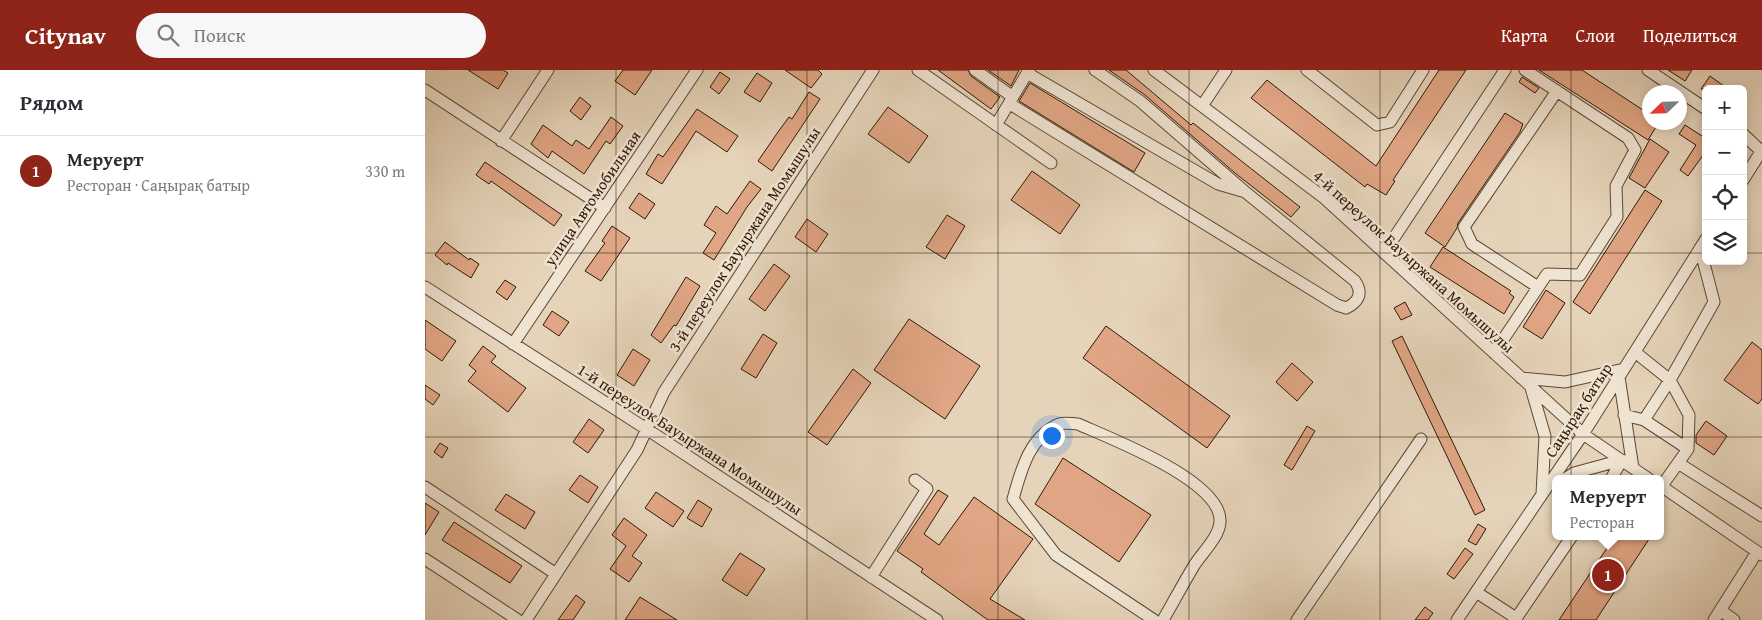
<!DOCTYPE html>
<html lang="ru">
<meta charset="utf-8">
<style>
body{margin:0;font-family:"Gentium Book Plus",serif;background:#f7f7f7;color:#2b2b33}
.controls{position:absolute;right:15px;top:15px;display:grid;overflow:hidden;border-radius:8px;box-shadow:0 2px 12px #0003}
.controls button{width:45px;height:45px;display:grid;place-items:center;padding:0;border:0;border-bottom:1px solid #e1e1e2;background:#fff;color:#2b2b33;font:25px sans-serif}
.compass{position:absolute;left:1217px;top:15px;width:45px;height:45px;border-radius:50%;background:#fff;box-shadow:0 2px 12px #0003;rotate:247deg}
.you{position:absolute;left:626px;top:365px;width:18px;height:18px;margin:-12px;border:4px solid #fff;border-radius:50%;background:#1a73e8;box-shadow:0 0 0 8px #1a73e833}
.badge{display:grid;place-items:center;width:32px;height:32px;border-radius:50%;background:#8f2418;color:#fff;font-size:16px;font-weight:700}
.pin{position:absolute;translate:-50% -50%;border:2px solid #fff;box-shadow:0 1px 5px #0006}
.popup{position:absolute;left:1127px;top:405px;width:112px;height:65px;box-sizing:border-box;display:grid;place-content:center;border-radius:8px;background:#fff;filter:drop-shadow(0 1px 4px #0005);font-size:16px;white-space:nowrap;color:#7c7c81}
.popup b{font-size:19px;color:#2b2b33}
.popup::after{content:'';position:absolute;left:50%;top:100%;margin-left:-10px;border:10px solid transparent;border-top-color:#fff}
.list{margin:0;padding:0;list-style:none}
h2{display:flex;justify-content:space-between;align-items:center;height:65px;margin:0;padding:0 20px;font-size:21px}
h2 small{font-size:16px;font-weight:400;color:#7c7c81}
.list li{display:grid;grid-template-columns:32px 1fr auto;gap:15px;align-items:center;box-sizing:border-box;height:70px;padding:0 20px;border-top:1px solid #e1e1e2}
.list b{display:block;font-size:19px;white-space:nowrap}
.list p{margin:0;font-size:16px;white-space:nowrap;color:#7c7c81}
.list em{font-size:16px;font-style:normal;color:#7c7c81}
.icon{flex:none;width:28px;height:28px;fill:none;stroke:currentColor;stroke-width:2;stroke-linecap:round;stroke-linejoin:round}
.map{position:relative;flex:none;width:1337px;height:550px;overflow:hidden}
header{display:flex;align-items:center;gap:30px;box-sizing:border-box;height:70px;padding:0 25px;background:#8f2418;color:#fff}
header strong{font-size:24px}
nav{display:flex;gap:28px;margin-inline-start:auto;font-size:18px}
.search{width:350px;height:45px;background:#f7f7f7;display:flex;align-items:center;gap:12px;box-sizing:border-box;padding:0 18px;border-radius:28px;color:#7c7c81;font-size:19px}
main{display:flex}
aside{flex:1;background:#fff}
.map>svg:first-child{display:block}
.building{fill:#e0a584;stroke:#2e1a07}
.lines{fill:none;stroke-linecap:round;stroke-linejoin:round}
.minor-casing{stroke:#5c4834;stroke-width:13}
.minor{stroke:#efe3d2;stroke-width:11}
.grid{fill:none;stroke:#2e1a07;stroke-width:1;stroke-opacity:0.55}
.labels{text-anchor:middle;stroke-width:5;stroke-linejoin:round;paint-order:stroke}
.street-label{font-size:16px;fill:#2e1a07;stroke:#efe3d2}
</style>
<header>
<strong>Citynav</strong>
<div class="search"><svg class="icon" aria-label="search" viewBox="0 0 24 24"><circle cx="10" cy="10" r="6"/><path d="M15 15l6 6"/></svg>Поиск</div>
<nav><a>Карта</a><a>Слои</a><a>Поделиться</a></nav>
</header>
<main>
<aside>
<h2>Рядом<small></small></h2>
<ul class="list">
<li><span class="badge">1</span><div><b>Меруерт</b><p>Ресторан · Саңырақ батыр</p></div><em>330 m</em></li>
</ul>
</aside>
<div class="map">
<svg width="1337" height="550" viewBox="0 0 1337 550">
<rect width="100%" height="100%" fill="#e6d4ba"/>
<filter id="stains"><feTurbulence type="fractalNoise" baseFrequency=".004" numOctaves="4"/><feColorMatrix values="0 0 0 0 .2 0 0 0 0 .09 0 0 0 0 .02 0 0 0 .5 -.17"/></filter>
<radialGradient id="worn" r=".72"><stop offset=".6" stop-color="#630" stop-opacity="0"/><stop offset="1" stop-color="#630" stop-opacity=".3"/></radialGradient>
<!-- building -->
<path class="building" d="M43,0H78L83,3L73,19Z
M198,0H227L210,25L190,11Z
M360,0H393L397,4L386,18Z
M513,0H543L546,6L575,27L566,39Z
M563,0H594L586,16Z
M684,0H701L766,55L768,53L875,137L866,147L810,103L720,25Z
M1014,0H1041L968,110L970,111L961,125L942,114L940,117L826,28L842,10L951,96Z
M1114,0H1157L1224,44V52H1234L1223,70Z
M1243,0H1267L1260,11Z
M295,2L305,9L294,24L285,17Z
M332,3L347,13L335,32L319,22Z
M1285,6L1303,19H1276Z
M1097,7L1114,18L1110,23L1094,12Z
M605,13L720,83L709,102L594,31Z
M384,22L395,29L347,101L333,91L353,62L364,47L367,49Z
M155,27L166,36L156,50L145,41Z
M463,37L503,66L484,93L443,64Z
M272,39L313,66L302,82L271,61L237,114L221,104L233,84L238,87Z
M1080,43L1098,54L1095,62L1033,153L1032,158L1020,177L1000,163Z
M186,47L198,56L185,74L181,71L159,104L127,81L123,88L106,74L118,55L147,76L151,70L164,79Z
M1260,55L1277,66L1281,60V81L1263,106L1255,100L1271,75L1254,64Z
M1225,69L1244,82L1220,118L1204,108Z
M60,92L137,145L129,156L66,111L64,114L51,105Z
M607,101L655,135L635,164L586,130Z
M325,111L336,119L322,137L289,190L278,183L291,163L279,155L291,136L302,144Z
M1220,120L1237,131L1165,244L1148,232Z
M214,123L230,134L220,149L204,138Z
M522,145L540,156L520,189L501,177Z
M382,149L403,164L391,182L370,167Z
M187,156L205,168L176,211L160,201L180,173L177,171Z
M20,172L44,190L45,188L54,194L46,208L23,193L22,195L10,185Z
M1018,177L1086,221L1084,223L1089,227L1079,244L1005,197Z
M349,194L365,206L340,241L324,229Z
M261,207L275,216L251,256L249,255L236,273L226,265Z
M80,210L91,217L82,230L71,222Z
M1121,220L1140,233L1117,269L1098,257Z
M980,232L987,245L976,250L969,238Z
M127,241L144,252L134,266L118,255Z
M484,249L555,296L520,349L449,300Z
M0,250L31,271L17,291L0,279Z
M681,256L805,346L782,378L658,288Z
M338,264L352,273L331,308L316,299Z
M977,266L1060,440L1050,445L967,271Z
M1327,272L1337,280V329L1333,334L1299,310Z
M58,276L71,286L66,292L101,318L83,342L43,311L51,301L44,295Z
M208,279L225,290L209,316L192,305Z
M867,293L888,312L872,331L851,312Z
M428,299L446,313L402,375L383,362Z
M0,315L15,325L8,335L0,329Z
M164,349L179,360L163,383L148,372Z
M1281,351L1302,366L1289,385L1271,373V365Z
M882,356L890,361L867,400L859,395Z
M15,373L23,378L17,388L9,382Z
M638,388L726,445L694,492L610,434Z
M155,405L173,417L163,433L144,420Z
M513,420L523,426L499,464L514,475L549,427L608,469L565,529L600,550H563L496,502L498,499L472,481Z
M231,422L259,441L248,457L220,438Z
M81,424L110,442L100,459L70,440Z
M273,430L287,439L277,457L262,448Z
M0,433L14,442L0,465Z
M199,448L222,465L207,486L217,493L204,512L185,499L201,476L187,465Z
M29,452L97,496L85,513L17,470Z
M1053,454L1061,459L1051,475L1043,471Z
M1190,466H1226L1171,550H1134Z
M1040,478L1048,484L1029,509L1022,504Z
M315,483L340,499L322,526L297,510Z
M151,525L160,532L148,550H133Z
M215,527L252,550H200Z
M1000,537L1008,543L1003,550H990Z"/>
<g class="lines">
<!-- minor casing -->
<g class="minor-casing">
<path id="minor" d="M493,0L626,93
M550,0L588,27
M729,0L898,127L1158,364L1224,409
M882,0L952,55L965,52L998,0
M1223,0L1281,39
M602,3L793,114L817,121
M0,20L180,138
M585,34L912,235L921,238C934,232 938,223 930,211L819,121L715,31L670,0
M777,36L801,0
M571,55L604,0
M1318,64L1337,82
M76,71L123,0
M1318,110L1337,80
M959,183L1080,0
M0,217L220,358L512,550
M1113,217L1047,174L1039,157L1132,21
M88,274L272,0
M1210,282L1245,310L1264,345L1263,379L1236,417
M1069,283L1122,204L1155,205L1192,147L1191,116L1210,80L1203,68L1100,0
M1194,307L1208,398
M1096,308L1140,312L1199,299
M1106,318L1120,366L1117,424
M1199,345L1219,350L1263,379
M1219,350L1245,310L1289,232L1275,178
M1253,393L1337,446
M1140,409L1149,403L1197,390
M1186,409L1197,390
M1236,416L1337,485
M0,417L131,504
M0,489L93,550
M446,507L502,419L490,410
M1051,522L1091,548
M1295,540L1309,550
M101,550L212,380L239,322L448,0
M729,550L631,485L588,429C596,401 604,367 634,354C639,352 647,354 653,354C684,368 798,411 795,452C794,467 778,482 770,494C759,512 749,531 738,550
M872,550L996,369
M1032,550L1158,364L1281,169
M1090,550L1147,466
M1289,550L1332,482"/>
</g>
<!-- minor -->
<use href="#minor" class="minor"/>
</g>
<!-- grid -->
<path class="grid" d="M191,0V550M382,0V550M573,0V550M764,0V550M955,0V550M1146,0V550M0,183H1281M1318,183H1337M0,367H1337"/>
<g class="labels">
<!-- street labels -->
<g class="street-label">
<text transform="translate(167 128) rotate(-56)" y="6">улица Автомобильная</text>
<text transform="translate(319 169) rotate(-57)" y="6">3-й переулок Бауыржана Момышулы</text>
<text transform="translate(989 191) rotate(42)" y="6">4-й переулок Бауыржана Момышулы</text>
<text transform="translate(1153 340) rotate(-57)" y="6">Саңырақ батыр</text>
<text transform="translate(265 369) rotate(33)" y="6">1-й переулок Бауыржана Момышулы</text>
</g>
</g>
<rect width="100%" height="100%" filter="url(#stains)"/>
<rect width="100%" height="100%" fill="url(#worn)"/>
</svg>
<div class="controls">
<button>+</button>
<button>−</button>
<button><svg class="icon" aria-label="locate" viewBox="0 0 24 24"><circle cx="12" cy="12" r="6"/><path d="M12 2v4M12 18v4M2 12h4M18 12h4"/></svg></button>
<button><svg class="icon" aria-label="layers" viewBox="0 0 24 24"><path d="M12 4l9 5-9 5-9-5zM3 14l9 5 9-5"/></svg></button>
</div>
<svg class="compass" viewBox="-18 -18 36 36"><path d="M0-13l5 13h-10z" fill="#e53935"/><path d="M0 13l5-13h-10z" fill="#7c7c81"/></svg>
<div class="you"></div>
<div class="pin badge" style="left:1183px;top:505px">1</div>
<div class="popup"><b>Меруерт</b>Ресторан</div>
</div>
</main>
